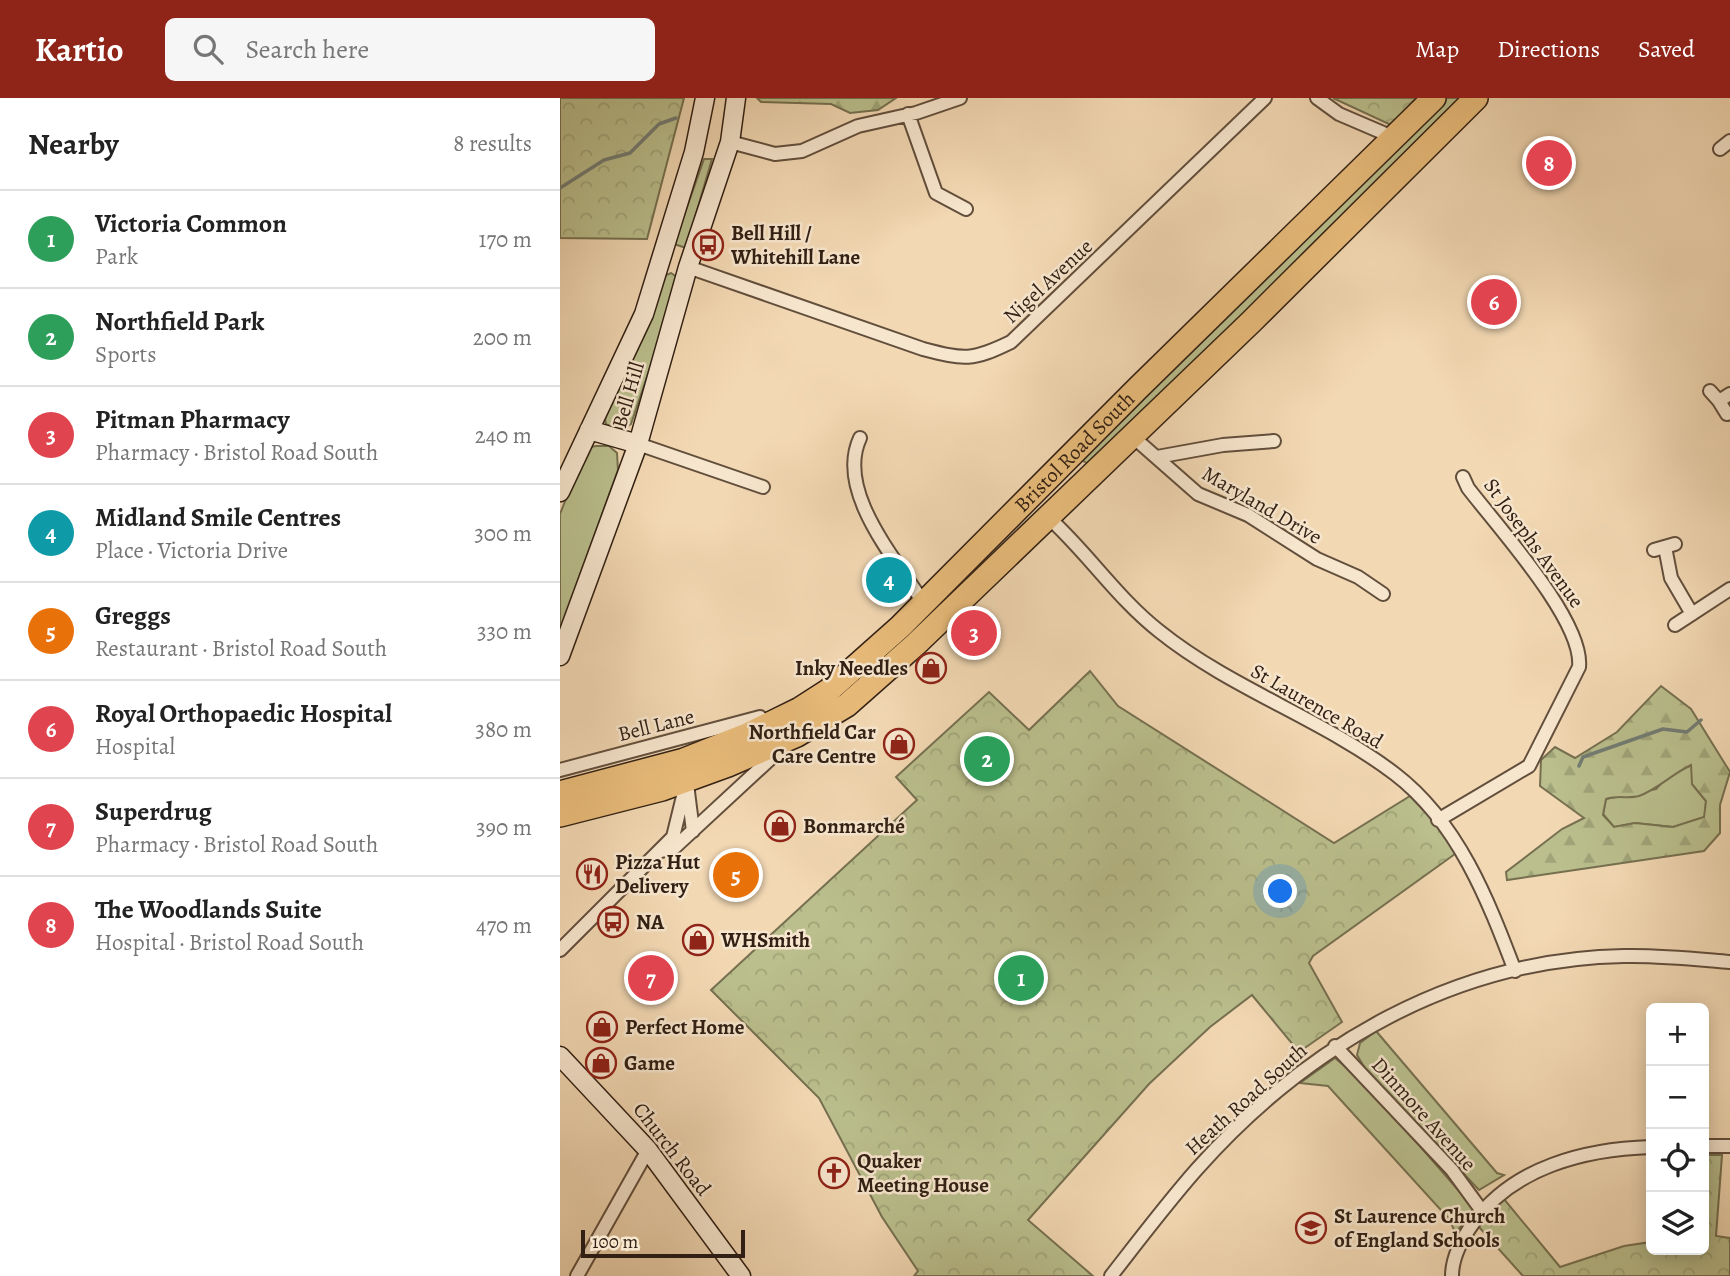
<!DOCTYPE html>
<meta charset="utf-8">
<style>
body{margin:0;font-family:Alegreya,serif;background:#f6f6f6;color:#222}
.controls{position:absolute;right:21px;bottom:21px;display:grid;overflow:hidden;border-radius:10px;box-shadow:0 4px 18px #0003}
.controls button{width:63px;height:63px;display:grid;place-items:center;padding:0;border:0;border-bottom:2px solid #e0e0e0;background:#fff;color:#222;font:35px sans-serif}
.scale{position:absolute;left:21px;bottom:18px;width:164px;box-sizing:border-box;padding-left:7px;border:4px solid #322014;border-top:0;font-size:19px;line-height:24px;white-space:nowrap;color:#322014;-webkit-text-stroke:5px #f7e6ce;paint-order:stroke}
.you{position:absolute;left:721px;top:794px;width:24px;height:24px;margin:-18px;border:5px solid #fff;border-radius:50%;background:#1a73e8;box-shadow:0 0 0 10px #1a73e833}
.badge{display:grid;place-items:center;width:46px;height:46px;border-radius:50%;background:#8f2418;color:#fff;font-size:23px;font-weight:700}
.pin{position:absolute;translate:-50% -50%;border:4px solid #fff;box-shadow:0 2px 7px #0006}
.list{margin:0;padding:0;list-style:none}
h2{display:flex;justify-content:space-between;align-items:center;height:91px;margin:0;padding:0 28px;font-size:30px}
h2 small{font-size:23px;font-weight:400;color:#767676}
.list li{display:grid;grid-template-columns:46px 1fr auto;gap:21px;align-items:center;box-sizing:border-box;height:98px;padding:0 28px;border-top:2px solid #e0e0e0}
.list b{display:block;font-size:26px;white-space:nowrap}
.list p{margin:0;font-size:23px;white-space:nowrap;color:#767676}
.list em{font-size:23px;font-style:normal;color:#767676}
.icon{flex:none;width:38px;height:38px;fill:none;stroke:currentColor;stroke-width:2;stroke-linecap:round;stroke-linejoin:round}
.map{position:relative;flex:none;width:1170px;height:1178px;overflow:hidden}
header{display:flex;align-items:center;gap:42px;box-sizing:border-box;height:98px;padding:0 35px;background:#8f2418;color:#fff}
header strong{font-size:33px}
nav{display:flex;gap:38px;margin-inline-start:auto;font-size:24px}
.search{width:490px;height:63px;background:#f6f6f6;display:flex;align-items:center;gap:18px;box-sizing:border-box;padding:0 24px;border-radius:10px;color:#767676;font-size:26px}
main{display:flex}
aside{flex:1;background:#fff}
.map>svg:first-child{display:block}
.green{fill:#babf8d;stroke:#767050;stroke-width:2}
.forest{fill:url(#forest-firs);stroke:#767050;stroke-width:2;fill-rule:evenodd}
.park{fill:url(#park-crowns);stroke:#767050;stroke-width:2}
.lines{fill:none;stroke-linecap:round;stroke-linejoin:round}
.stream{stroke:#727c73;stroke-width:3.5}
.street-casing{stroke:#624e3c;stroke-width:16}
.secondary-casing{stroke:#322014;stroke-width:21}
.highway-casing{stroke:#322014;stroke-width:26}
.street{stroke:#f7e6ce;stroke-width:12}
.secondary{stroke:#f7e6ce;stroke-width:18}
.highway{stroke:#e9bc7a;stroke-width:23}
.labels{text-anchor:middle;stroke-width:5;stroke-linejoin:round;paint-order:stroke}
.poi-label{font-size:21px;font-weight:bold;fill:#322014;stroke:#f7e6ce;text-anchor:start}
.street-label{font-size:21px;fill:#322014;stroke:#f7e6ce}
</style>
<header>
<strong>Kartio</strong>
<div class="search"><svg class="icon" aria-label="search" viewBox="0 0 24 24"><circle cx="10" cy="10" r="6"/><path d="M15 15l6 6"/></svg>Search here</div>
<nav><a>Map</a><a>Directions</a><a>Saved</a></nav>
</header>
<main>
<aside>
<h2>Nearby<small>8 results</small></h2>
<ul class="list">
<li><span class="badge" style="background:#2e9e5b">1</span><div><b>Victoria Common</b><p>Park</p></div><em>170 m</em></li>
<li><span class="badge" style="background:#2e9e5b">2</span><div><b>Northfield Park</b><p>Sports</p></div><em>200 m</em></li>
<li><span class="badge" style="background:#e0444e">3</span><div><b>Pitman Pharmacy</b><p>Pharmacy · Bristol Road South</p></div><em>240 m</em></li>
<li><span class="badge" style="background:#0f9aa8">4</span><div><b>Midland Smile Centres</b><p>Place · Victoria Drive</p></div><em>300 m</em></li>
<li><span class="badge" style="background:#e8710a">5</span><div><b>Greggs</b><p>Restaurant · Bristol Road South</p></div><em>330 m</em></li>
<li><span class="badge" style="background:#e0444e">6</span><div><b>Royal Orthopaedic Hospital</b><p>Hospital</p></div><em>380 m</em></li>
<li><span class="badge" style="background:#e0444e">7</span><div><b>Superdrug</b><p>Pharmacy · Bristol Road South</p></div><em>390 m</em></li>
<li><span class="badge" style="background:#e0444e">8</span><div><b>The Woodlands Suite</b><p>Hospital · Bristol Road South</p></div><em>470 m</em></li>
</ul>
</aside>
<div class="map">
<svg width="1170" height="1178" viewBox="0 0 1170 1178">
<defs>
<pattern id="forest-firs" width="22" height="20" patternUnits="userSpaceOnUse" patternTransform="scale(1.75)"><rect width="22" height="20" fill="#babf8d"/><path d="M5 1l3.5 6h-7zM16 11l3.5 6h-7z" fill="#a0a479"/></pattern>
<pattern id="park-crowns" width="20" height="18" patternUnits="userSpaceOnUse" patternTransform="scale(1.75)"><rect width="20" height="18" fill="#babf8d"/><path d="M2 6a3 3 0 1 1 6 0M12 15a3 3 0 1 1 6 0" fill="none" stroke="#a0a479"/></pattern>
</defs>
<rect width="100%" height="100%" fill="#f2d8b3"/>
<filter id="stains"><feTurbulence type="fractalNoise" baseFrequency=".00286" numOctaves="4"/><feColorMatrix values="0 0 0 0 .2 0 0 0 0 .09 0 0 0 0 .02 0 0 0 .5 -.17"/></filter>
<radialGradient id="worn" r=".72"><stop offset=".6" stop-color="#630" stop-opacity="0"/><stop offset="1" stop-color="#630" stop-opacity=".3"/></radialGradient>
<!-- green -->
<path class="green" d="M886,0H908L530,367L520,361Z
M144,61H152L126,150L114,146Z
M111,175L120,181L71,326C62,333 55,331 46,326L44,316L106,177Z
M36,348H49L57,355L58,372L0,533V416L26,350Z
M1132,667V686L1146,703L1145,719L1113,729L1075,725L1054,729L1043,716L1046,701L1096,691L1109,677Z
M816,933L937,1075L944,1077L919,1092L806,972L797,957L800,945Z
M775,960L804,984L913,1109L911,1117L895,1135L890,1122L768,988L740,985Z"/>
<!-- forest -->
<path class="forest" d="M197,0H336L318,12L290,15L271,6L201,4Z
M1101,588L1131,611L1170,674L1160,707V735L1144,753L947,782L946,774L1002,731L1024,720L980,688L981,662L995,649L1015,660L1057,634ZM1131,667L1132,686L1146,703L1144,719L1113,729L1075,725L1054,729L1043,717L1046,701C1058,697 1068,701 1079,698C1098,691 1112,676 1131,667Z"/>
<!-- park -->
<path class="park" d="M0,0H124L87,141L0,140Z
M773,0H856L831,27Z
M530,573L558,608L774,745L850,698L882,732L895,756L753,858L749,865L782,924L739,954L692,897L650,929L589,986L468,1122L533,1178H354L358,1173L322,1119L259,1000L151,892L357,702L336,679L429,594L469,632Z
M1147,1057H1162L1156,1138L1170,1140V1178H963L918,1128L944,1101L1000,1169L1064,1148L1091,1144V1152H1144Z"/>
<g class="lines">
<!-- stream -->
<path class="stream" d="M0,90L44,62L70,55L99,26L116,20
M1019,668L1023,659L1103,631L1127,634L1141,622"/>
<!-- street casing -->
<g class="street-casing">
<path id="street" d="M757,0L779,16L835,40
M348,16L376,95L406,111
M170,44L215,56L242,53L298,28L356,15L400,0
M1160,51L1170,43
M128,169L363,251C405,262 412,263 451,244L705,0
M1150,293L1159,303L1170,296
M1159,303L1167,316
M572,338L638,396L688,417L757,461L798,479L823,496
M300,340C275,394 337,462 364,506
M78,346L203,389
M597,359L663,347L714,343
M488,419C527,454 557,500 599,533C671,591 763,621 835,676C898,724 928,802 955,873
M1105,449L1111,480L1132,516
M1094,452L1115,446
M1115,527L1170,491
M0,672L200,619
M127,686L133,733
M878,722L969,668L1019,569C1024,523 937,428 908,390L903,379
M101,753L115,749L222,650
M0,852L113,739L127,682
M775,948L892,1072L922,1113
M1144,1048H1170
M17,1178L88,1052
M551,1178C579,1142 607,1105 637,1071C747,947 895,861 1064,858C1100,857 1135,861 1170,864
M892,1178C892,1159 903,1139 914,1124C954,1069 1025,1051 1091,1049"/>
</g>
<!-- secondary casing -->
<g class="secondary-casing">
<path id="secondary" d="M29,332L78,346
M0,394L84,216L134,54L145,0
M0,558L78,346L128,169L170,44L176,0
M0,958L88,1052L181,1178"/>
</g>
<!-- highway casing -->
<g class="highway-casing">
<g id="highway">
<path id="s1" d="M0,695L124,662L187,637L240,611L268,593L340,529L577,291L874,0"/>
<path d="M0,717L102,691L168,667L237,637L287,607L356,546L691,224L916,0"/>
</g>
</g>
<!-- street -->
<use href="#street" class="street"/>
<!-- secondary -->
<use href="#secondary" class="secondary"/>
<!-- highway -->
<use href="#highway" class="highway"/>
</g>
<!-- icons -->
<defs>
<g id="bus-ring" transform="scale(1.575)"><circle r="9.5" fill="#f7e6ce" stroke="#8f2418" stroke-width="1.5"/><path d="M-5-6H5V4H4V6H2V4H-2V6H-4V4H-5ZM-3.5-4V0h7V-4ZM-3.5 1.2v1.5H-2V1.2ZM2 1.2v1.5H3.5V1.2Z" fill="#8f2418"/></g>
<g id="shop-ring" transform="scale(1.575)"><circle r="9.5" fill="#f7e6ce" stroke="#8f2418" stroke-width="1.5"/><path d="M-5-2.5h2.3a2.7 3.5 0 0 1 5.4 0H5L5.5 6h-11ZM-1.5-2.5h3a1.5 2.3 0 0 0-3 0Z" fill="#8f2418"/></g>
<g id="restaurant-ring" transform="scale(1.575)"><circle r="9.5" fill="#f7e6ce" stroke="#8f2418" stroke-width="1.5"/><path d="M-5-6h1v4h1v-4h1v4h1v-4h1v5L-1.5 .5V6h-2V.5L-5-1ZM5-6V6H3V1.5H1.5Q1.5-4 5-6Z" fill="#8f2418"/></g>
<g id="church-ring" transform="scale(1.575)"><circle r="9.5" fill="#f7e6ce" stroke="#8f2418" stroke-width="1.5"/><path d="M-1.2-6h2.4v3.5h3.3v2.4h-3.3V6h-2.4V-.1h-3.3v-2.4h3.3Z" fill="#8f2418"/></g>
<g id="school-ring" transform="scale(1.575)"><circle r="9.5" fill="#f7e6ce" stroke="#8f2418" stroke-width="1.5"/><path d="M0-5L7-2L0 1L-7-2ZM-4 1L0 2.5L4 1V4Q0 6-4 4Z" fill="#8f2418"/></g>
</defs>
<g fill-rule="evenodd">
<use href="#bus-ring" x="148" y="147"/>
<use href="#shop-ring" x="371" y="570"/>
<use href="#shop-ring" x="339" y="646"/>
<use href="#shop-ring" x="220" y="728"/>
<use href="#restaurant-ring" x="32" y="776"/>
<use href="#bus-ring" x="53" y="824"/>
<use href="#shop-ring" x="138" y="842"/>
<use href="#shop-ring" x="42" y="929"/>
<use href="#shop-ring" x="41" y="965"/>
<use href="#church-ring" x="274" y="1075"/>
<use href="#school-ring" x="751" y="1130"/>
</g>
<g class="labels">
<!-- poi labels -->
<g class="poi-label">
<text x="171" y="142">Bell Hill /<tspan x="171" dy="24">Whitehill Lane</tspan></text>
<text x="348" y="577" text-anchor="end">Inky Needles</text>
<text x="316" y="641" text-anchor="end">Northfield Car<tspan x="316" dy="24">Care Centre</tspan></text>
<text x="243" y="735">Bonmarché</text>
<text x="55" y="771">Pizza Hut<tspan x="55" dy="24">Delivery</tspan></text>
<text x="76" y="831">NA</text>
<text x="161" y="849">WHSmith</text>
<text x="65" y="936">Perfect Home</text>
<text x="64" y="972">Game</text>
<text x="297" y="1070">Quaker<tspan x="297" dy="24">Meeting House</tspan></text>
<text x="774" y="1125">St Laurence Church<tspan x="774" dy="24">of England Schools</tspan></text>
</g>
<!-- street labels -->
<g class="street-label">
<text transform="translate(488 183) rotate(-43)" y="7">Nigel Avenue</text>
<text transform="translate(68 297) rotate(-74)" y="7">Bell Hill</text>
<text dy="7" stroke="none"><textPath href="#s1" startOffset="632">Bristol Road South</textPath></text>
<text transform="translate(702 407) rotate(30)" y="7">Maryland Drive</text>
<text transform="translate(974 445) rotate(54)" y="7">St Josephs Avenue</text>
<text transform="translate(757 608) rotate(30)" y="7">St Laurence Road</text>
<text transform="translate(96 627) rotate(-14)" y="7">Bell Lane</text>
<text transform="translate(686 1001) rotate(-42)" y="7">Heath Road South</text>
<text transform="translate(864 1016) rotate(48)" y="7">Dinmore Avenue</text>
<text transform="translate(112 1051) rotate(52)" y="7">Church Road</text>
</g>
</g>
<rect width="100%" height="100%" filter="url(#stains)"/>
<rect width="100%" height="100%" fill="url(#worn)"/>
</svg>
<div class="controls">
<button>+</button>
<button>−</button>
<button><svg class="icon" aria-label="locate" viewBox="0 0 24 24"><circle cx="12" cy="12" r="6"/><path d="M12 2v4M12 18v4M2 12h4M18 12h4"/></svg></button>
<button><svg class="icon" aria-label="layers" viewBox="0 0 24 24"><path d="M12 4l9 5-9 5-9-5zM3 14l9 5 9-5"/></svg></button>
</div>
<div class="scale">100 m</div>
<div class="you"></div>
<div class="pin badge" style="left:461px;top:880px;background:#2e9e5b">1</div>
<div class="pin badge" style="left:427px;top:661px;background:#2e9e5b">2</div>
<div class="pin badge" style="left:414px;top:535px;background:#e0444e">3</div>
<div class="pin badge" style="left:329px;top:482px;background:#0f9aa8">4</div>
<div class="pin badge" style="left:176px;top:777px;background:#e8710a">5</div>
<div class="pin badge" style="left:934px;top:204px;background:#e0444e">6</div>
<div class="pin badge" style="left:91px;top:880px;background:#e0444e">7</div>
<div class="pin badge" style="left:989px;top:65px;background:#e0444e">8</div>
</div>
</main>
